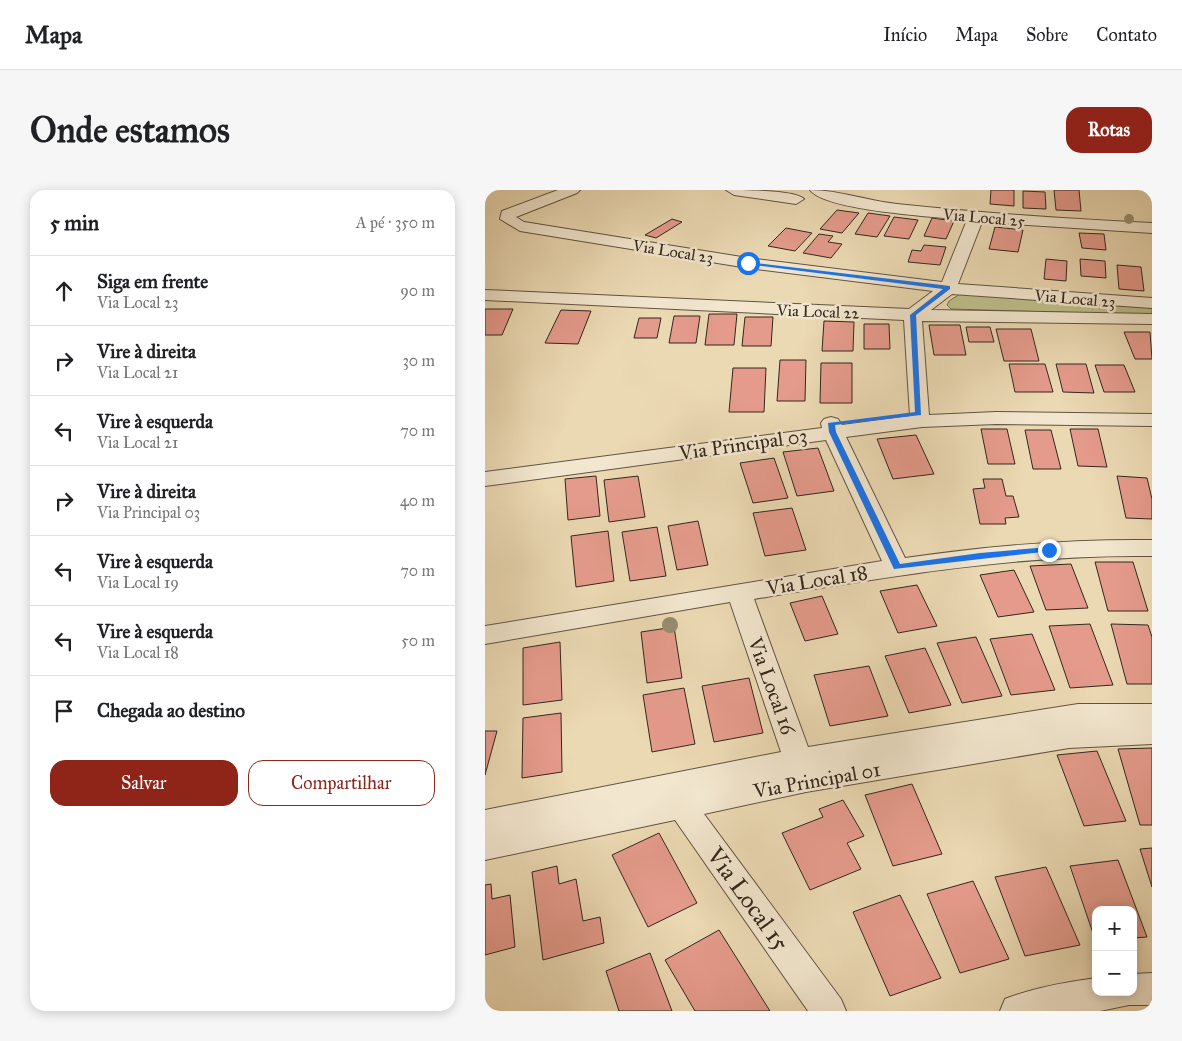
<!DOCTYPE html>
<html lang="pt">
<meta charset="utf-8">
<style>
body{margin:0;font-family:"IM FELL Great Primer",serif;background:#f6f6f6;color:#202124}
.controls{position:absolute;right:15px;bottom:15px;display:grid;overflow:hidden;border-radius:10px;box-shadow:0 2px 12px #0003}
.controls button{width:45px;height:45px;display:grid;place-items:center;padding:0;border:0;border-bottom:1px solid #e0e0e0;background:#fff;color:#202124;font:25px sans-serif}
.stop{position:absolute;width:15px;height:15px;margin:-11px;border:4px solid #1a73e8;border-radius:50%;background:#fff}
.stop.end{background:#1a73e8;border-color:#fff;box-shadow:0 1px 5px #0008}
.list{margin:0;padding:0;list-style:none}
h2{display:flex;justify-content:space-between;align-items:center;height:65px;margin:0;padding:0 20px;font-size:21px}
h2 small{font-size:16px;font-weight:400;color:#757577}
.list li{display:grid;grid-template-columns:32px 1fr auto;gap:15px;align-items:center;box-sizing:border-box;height:70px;padding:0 20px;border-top:1px solid #e0e0e0}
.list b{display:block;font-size:19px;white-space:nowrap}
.list p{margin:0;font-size:16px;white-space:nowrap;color:#757577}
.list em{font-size:16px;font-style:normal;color:#757577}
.actions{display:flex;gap:10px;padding:15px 20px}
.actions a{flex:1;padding:11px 0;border:1px solid #8f2418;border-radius:15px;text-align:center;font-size:18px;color:#8f2418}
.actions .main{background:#8f2418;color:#fff}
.icon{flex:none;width:28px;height:28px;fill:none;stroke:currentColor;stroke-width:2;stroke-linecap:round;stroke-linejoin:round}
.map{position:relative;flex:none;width:667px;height:821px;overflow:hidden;border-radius:15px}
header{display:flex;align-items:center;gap:30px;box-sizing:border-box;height:70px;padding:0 25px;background:#fff;border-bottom:1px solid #e0e0e0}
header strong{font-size:24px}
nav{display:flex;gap:28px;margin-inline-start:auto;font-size:18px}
.intro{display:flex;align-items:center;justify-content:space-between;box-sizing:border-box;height:120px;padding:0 30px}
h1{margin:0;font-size:35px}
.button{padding:12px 22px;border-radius:15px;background:#8f2418;color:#fff;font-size:18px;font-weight:700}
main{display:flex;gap:30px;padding:0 30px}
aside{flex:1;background:#fff;border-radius:15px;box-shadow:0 2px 12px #0003}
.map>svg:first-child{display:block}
.green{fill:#bcbe89;stroke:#777253}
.building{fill:#e59b8c;stroke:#32271d}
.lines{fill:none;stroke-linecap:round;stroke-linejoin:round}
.street-casing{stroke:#605442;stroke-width:2}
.street{fill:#f2e6ce;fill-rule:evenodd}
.tree{fill:#988c6f}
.route{fill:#1a73e8}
.labels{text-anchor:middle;stroke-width:5;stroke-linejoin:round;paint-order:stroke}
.far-street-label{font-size:16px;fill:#32271d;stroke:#f2e6ce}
.street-label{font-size:20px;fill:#32271d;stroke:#f2e6ce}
.near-street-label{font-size:24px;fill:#32271d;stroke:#f2e6ce}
</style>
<header>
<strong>Mapa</strong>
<nav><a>Início</a><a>Mapa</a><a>Sobre</a><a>Contato</a></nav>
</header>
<div class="intro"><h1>Onde estamos</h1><a class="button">Rotas</a></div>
<main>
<aside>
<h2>5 min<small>A pé · 350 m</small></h2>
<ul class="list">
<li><svg class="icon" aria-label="ahead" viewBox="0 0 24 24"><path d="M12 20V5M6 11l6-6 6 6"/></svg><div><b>Siga em frente</b><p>Via Local 23</p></div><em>90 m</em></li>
<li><svg class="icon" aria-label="right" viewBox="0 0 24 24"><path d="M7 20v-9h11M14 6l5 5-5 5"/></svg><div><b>Vire à direita</b><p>Via Local 21</p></div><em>30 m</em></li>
<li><svg class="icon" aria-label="left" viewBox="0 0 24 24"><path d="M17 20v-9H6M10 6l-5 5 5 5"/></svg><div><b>Vire à esquerda</b><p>Via Local 21</p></div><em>70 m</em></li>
<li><svg class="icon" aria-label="right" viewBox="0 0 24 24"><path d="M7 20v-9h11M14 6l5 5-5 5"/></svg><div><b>Vire à direita</b><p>Via Principal 03</p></div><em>40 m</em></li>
<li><svg class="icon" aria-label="left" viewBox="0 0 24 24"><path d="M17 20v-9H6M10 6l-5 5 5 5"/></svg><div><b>Vire à esquerda</b><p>Via Local 19</p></div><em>70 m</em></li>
<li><svg class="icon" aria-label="left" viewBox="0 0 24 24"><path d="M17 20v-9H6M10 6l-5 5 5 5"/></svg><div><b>Vire à esquerda</b><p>Via Local 18</p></div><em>50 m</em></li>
<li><svg class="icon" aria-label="arrive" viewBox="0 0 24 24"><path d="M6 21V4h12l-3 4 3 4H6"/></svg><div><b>Chegada ao destino</b></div></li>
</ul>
<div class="actions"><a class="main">Salvar</a><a>Compartilhar</a></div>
</aside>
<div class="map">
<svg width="667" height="821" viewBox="0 0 667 821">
<rect width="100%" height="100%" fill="#ebd9b3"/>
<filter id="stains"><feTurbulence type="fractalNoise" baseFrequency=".004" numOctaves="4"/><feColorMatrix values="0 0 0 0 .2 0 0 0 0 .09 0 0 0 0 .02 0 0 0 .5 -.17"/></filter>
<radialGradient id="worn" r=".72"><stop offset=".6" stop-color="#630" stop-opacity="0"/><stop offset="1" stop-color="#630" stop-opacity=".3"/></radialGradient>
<!-- green -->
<path class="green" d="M475,104L667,118V125L466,119L462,115L464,111Z"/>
<!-- building -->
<path class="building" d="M506,0H529V16L505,14Z
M569,0H594L596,21L571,20Z
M538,1L560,2L561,19L538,18Z
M352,20L374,23L357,43L335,39Z
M383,23L405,26L392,47L370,44Z
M409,27L433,30L424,49L399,46Z
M447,28L469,31L461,49L439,46Z
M187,29L197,32L171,48L160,45Z
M510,37L538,40L533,62L504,59Z
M301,38L327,43L310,61L283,56Z
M594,43L619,44L621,60L597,58Z
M334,44L348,46L343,52L357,54L346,68L318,63Z
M439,55L461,57L455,75L423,72L427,60L436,61Z
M561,69L582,71L581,91L559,89Z
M595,69L620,71L621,88L596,86Z
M632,75L656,77L659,101L634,99Z
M0,119H28L17,145H0Z
M76,120L106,121L93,154L60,153Z
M224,124H252L249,155H220Z
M189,126H215L211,153H184Z
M260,127H288L286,156H257Z
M154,128H176L172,148H149Z
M339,131L369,132L368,161H337Z
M379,134H404L405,159H379Z
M444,135H475L481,165H449Z
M481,137H505L509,152H484Z
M511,139H546L554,171H519Z
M639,142H665L667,169H650Z
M295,170H321L320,211H292Z
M336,173H367V213H335Z
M524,174H560L568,202H530Z
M571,174H601L609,203L578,202Z
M610,175H639L650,202H619Z
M248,178H281L279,222H244Z
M496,239H522L530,274H503Z
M585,239H613L622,277L593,276Z
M540,240H566L576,279H548Z
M431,245L449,284L408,289L392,249Z
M333,258L349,301L312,306L298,262Z
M289,268L303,308L268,313L255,273Z
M111,286L115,326L83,330L80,289Z
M153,286L160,327L124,332L119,290Z
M632,286L662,288L667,309V329L641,328Z
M498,289H517L521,306H528L534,327L520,328L521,334H495L488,299L500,298Z
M307,318L321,360L280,366L268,323Z
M213,331L223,375L192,380L183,336Z
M172,337L181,386L145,391L137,342Z
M123,341L129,391L91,397L86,346Z
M610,372H648L663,421H623Z
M586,374L603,418L561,420L545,376Z
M529,380L549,422L513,427L495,385Z
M432,395L452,436L413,443L395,401Z
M337,406L353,444L320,451L305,413Z
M605,434L628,495L585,498L564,436Z
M626,434L663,435L667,447V494H642Z
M189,437L197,488L162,493L156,442Z
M547,444L570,500L526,505L505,449Z
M491,447L517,506L477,513L452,453Z
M75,452L77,510L38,515V458Z
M440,458L466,515L424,523L400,466Z
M384,476L403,526L345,536L329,485Z
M264,488L278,543L229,552L217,496Z
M199,498L210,554L167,562L158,505Z
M76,523L77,582L37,588L38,528Z
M0,541H12L0,585Z
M667,558V635H655L633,559Z
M612,561L641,631L599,636L572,565Z
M427,594L457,664L408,676L380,605Z
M358,610L379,646L362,653L376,679L325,700L297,643L338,627L334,619Z
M174,643L212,713L163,737L127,665Z
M667,658V697L655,659Z
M633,670L662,747L648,748V720H611V752L585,676Z
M72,676L74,694L91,689L98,731L115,727L119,753L58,770L47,682Z
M561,677L595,755L540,766L510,687Z
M488,691L524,769L475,783L442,704Z
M6,694L7,709L25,705L30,757L0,765V695Z
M415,705L456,788L405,806L368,722Z
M234,740L285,821H210L180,770Z
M165,763L187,821H134L121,781Z"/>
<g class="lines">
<!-- street casing -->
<g class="street-casing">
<path id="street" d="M73,0H95L92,3L31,27L39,32L263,68L457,92L482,30C454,27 340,21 325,0C355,0 382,11 412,14C497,23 582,29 667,33V43L497,32L473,94L667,108V118L467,104L446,120L667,124V134L437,131L444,225L511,222L667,224V236L511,234L437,237L361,247L420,368C502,356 584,349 667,350V366C533,364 401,387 269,409L323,557L593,514H667V554L584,558L321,602L219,624L356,809L361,821H323L190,630L0,670V620L296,562L245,412L0,454V436L397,371L341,250L0,296V282L337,238L336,233L339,229L346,227L353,229L357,235L425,226L419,130L0,110V100L424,119L448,101L263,78L35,41L15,29L17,21Z
M241,0C256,0 311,0 319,9L311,14L249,5Z
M667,783V815H644L615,821H515L520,809C548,798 581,792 611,788V802H648V784Z"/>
</g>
<!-- street -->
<use href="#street" class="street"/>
</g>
<!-- trees -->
<g class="tree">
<circle cx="644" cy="29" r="5"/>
<circle cx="185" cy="435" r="8"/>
</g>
<!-- route -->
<path class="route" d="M263,72L465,96V99L431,125L436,225L350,235L351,242L415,374L495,363L564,357L566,358V361L409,379L344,242L343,233L430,222L425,125L458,99L261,74Z"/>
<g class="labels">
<!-- far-street labels -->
<g class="far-street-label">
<text transform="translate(499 27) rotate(5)" y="6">Via Local 25</text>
<text transform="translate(188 61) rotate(9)" y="6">Via Local 23</text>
<text transform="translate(590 108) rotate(5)" y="6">Via Local 23</text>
<text transform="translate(333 121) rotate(2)" y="6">Via Local 22</text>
</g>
<!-- street labels -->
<g class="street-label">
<text transform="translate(258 254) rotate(-8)" y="7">Via Principal 03</text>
<text transform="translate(332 390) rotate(-9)" y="7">Via Local 18</text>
<text transform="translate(287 496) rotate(70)" y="7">Via Local 16</text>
<text transform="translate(332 590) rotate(-10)" y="7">Via Principal 01</text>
</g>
<!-- near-street labels -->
<g class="near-street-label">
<text transform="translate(263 709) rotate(54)" y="8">Via Local 15</text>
</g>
</g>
<rect width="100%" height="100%" filter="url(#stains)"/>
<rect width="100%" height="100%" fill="url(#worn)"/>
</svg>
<div class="controls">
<button>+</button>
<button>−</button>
</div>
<div class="stop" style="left:263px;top:73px"></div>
<div class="stop end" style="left:564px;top:360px"></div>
</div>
</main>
